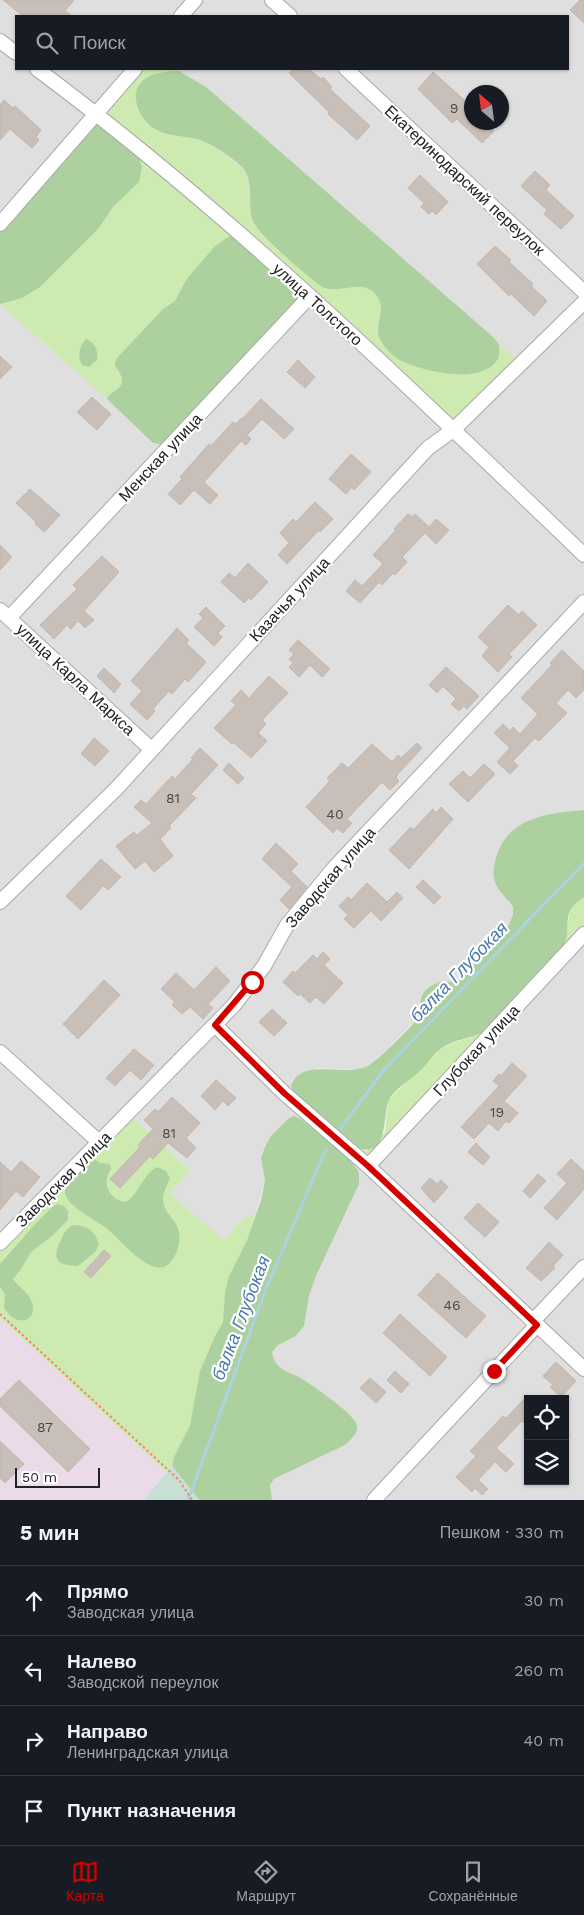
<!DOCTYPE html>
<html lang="ru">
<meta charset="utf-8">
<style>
body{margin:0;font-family:"Work Sans",sans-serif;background:#20242c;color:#f1f3f6}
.controls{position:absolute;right:15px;bottom:15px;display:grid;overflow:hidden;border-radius:0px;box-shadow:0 1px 4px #0004}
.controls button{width:45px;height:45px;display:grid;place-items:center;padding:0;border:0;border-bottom:1px solid #363941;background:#171b24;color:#f1f3f6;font:25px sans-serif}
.compass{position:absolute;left:464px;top:85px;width:45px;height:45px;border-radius:50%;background:#171b24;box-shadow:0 1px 4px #0004;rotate:332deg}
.scale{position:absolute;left:15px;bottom:12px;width:85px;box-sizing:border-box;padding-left:5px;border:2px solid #222;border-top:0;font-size:14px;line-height:18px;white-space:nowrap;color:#222;-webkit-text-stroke:4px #fff;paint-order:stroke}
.stop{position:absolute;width:15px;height:15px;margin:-11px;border:4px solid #d40000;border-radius:50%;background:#fff}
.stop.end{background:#d40000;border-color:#fff;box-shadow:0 1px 5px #0008}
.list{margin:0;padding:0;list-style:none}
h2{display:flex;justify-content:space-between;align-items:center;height:65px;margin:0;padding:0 20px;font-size:21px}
h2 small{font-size:16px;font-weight:400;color:#9ea1a6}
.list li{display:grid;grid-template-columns:32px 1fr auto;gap:15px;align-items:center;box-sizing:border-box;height:70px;padding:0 20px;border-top:1px solid #363941}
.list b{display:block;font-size:19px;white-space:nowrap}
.list p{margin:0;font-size:16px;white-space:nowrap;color:#9ea1a6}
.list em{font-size:16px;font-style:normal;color:#9ea1a6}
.icon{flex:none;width:28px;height:28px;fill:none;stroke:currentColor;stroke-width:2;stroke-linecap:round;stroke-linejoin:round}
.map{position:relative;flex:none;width:584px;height:1500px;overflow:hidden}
.search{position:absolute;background:#171b24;box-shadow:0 1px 4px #0004;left:15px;right:15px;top:15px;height:55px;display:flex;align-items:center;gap:12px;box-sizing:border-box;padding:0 18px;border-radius:0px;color:#9ea1a6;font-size:19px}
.sheet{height:345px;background:#171b24}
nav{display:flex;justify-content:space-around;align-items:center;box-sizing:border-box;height:70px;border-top:1px solid #363941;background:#171b24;font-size:14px;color:#9ea1a6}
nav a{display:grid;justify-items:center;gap:2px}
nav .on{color:#d40000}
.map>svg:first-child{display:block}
.residential{fill:#e0dfdf;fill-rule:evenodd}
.industrial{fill:#ebdbe8}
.grass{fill:#cdebb0}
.forest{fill:#add19e}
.wetland{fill:#c6e0d4}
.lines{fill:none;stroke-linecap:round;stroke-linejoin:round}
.stream{stroke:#aad3df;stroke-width:3}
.building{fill:#c7bfb8;stroke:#c4b6ab}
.street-casing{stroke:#a9a9a9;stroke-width:16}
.path{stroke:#fa8072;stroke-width:2;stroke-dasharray:2.5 2.5;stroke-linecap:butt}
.street{stroke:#fff;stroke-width:14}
.route{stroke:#d40000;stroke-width:6}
.labels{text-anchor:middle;stroke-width:4.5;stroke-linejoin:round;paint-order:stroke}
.number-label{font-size:14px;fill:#4b4948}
.street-label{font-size:16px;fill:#222;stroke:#fff}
.water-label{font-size:18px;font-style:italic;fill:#4a7aab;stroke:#fff}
</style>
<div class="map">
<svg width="584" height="1500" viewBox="0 0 584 1500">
<rect width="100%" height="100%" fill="#f2efe9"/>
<!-- residential -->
<path class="residential" d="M0,0H584V810L542,816L499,891L513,907V914L509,925L459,981L452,983L444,981L420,1000L415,1021L383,1053L370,1065L358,1070L318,1068L299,1075L292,1081L294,1094L369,1157L584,926V1500H272L270,1485L274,1479L345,1445L352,1439L356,1432L354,1419L340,1406L300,1378L281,1368L275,1362L272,1352L278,1345L296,1336L304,1326L309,1296L316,1276L353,1197L261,1158L265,1181L256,1213L243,1219L224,1240L169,1194L132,1118L0,1253ZM16,16H568V69H16ZM472,92H502V122H472ZM528,1399H565V1481H528Z"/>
<!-- industrial -->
<path class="industrial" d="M0,1318L167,1473L144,1500H0Z"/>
<!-- grass -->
<path class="grass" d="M143,69H176L179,71L167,72L135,102L148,123L157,130L198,139L213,146L243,169L248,182L252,219L354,286C382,288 385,305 377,328L394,355L404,363L430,370L458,375L499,358V344L516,358L451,421L188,183L107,114L110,106Z
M138,154L236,238L186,280L175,301L163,309L116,359C117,363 116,369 117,372C120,379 120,372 122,379C124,389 110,391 107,399L0,304L22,298L40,287L99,228L121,199Z
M584,897V926L562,949C564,942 567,934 568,926C569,910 569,906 584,897Z
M485,1031L369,1157L359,1149L366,1151L385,1132L388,1101L396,1092L420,1071L441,1049L452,1043L469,1038Z
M132,1118L190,1170L170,1194L224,1240L243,1219L256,1213L247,1240L229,1276L223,1322L208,1352L190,1425L174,1457L172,1466L167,1473L0,1318V1253Z"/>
<!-- forest -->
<path class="forest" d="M179,71L206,87L492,336L499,344C499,348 500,355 498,359C482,385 428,372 406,363C397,360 385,349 381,341C371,324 391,308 373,292C360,280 340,293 325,288C316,285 266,240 260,231C257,228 253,222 252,218C248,203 254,180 242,167C230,156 213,144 197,139C185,136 168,136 157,130C143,123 132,103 137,89C144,72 164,72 179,71Z
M97,125H102L138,154L142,167L139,182L113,207L99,228L40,287L22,298L0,304V231L88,130Z
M230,236L236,238L298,293L300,298L165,442L160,444L153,443L107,399C110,391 123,390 122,380C122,375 117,370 115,365L116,359L163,309L175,301L186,280L215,246Z
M86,339C96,343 98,351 97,360L89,367L82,365C77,356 79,347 86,339Z
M584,810V897C557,914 575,926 562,949L485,1031C471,1039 454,1039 442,1048C433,1054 428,1064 420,1071C411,1080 395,1088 389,1100C382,1114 390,1156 359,1149L294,1094L291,1086C302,1055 348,1080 371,1064C379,1058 410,1029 415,1021C423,1006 415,992 437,983C445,980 451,983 459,981L509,925L513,914V907C507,898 498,892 495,882C492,873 494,864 497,855C509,817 549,813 584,810Z
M294,1116C303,1118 353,1160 357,1169C360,1174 359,1178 359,1184L316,1276L309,1296L304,1326L296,1336L278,1345L272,1352C273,1356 274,1360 276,1363C281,1370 291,1373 299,1377C309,1383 353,1413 356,1423C360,1432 351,1440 345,1445L274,1479L270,1485L272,1500H199L172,1466L174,1457L190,1425L200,1371L214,1338L223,1322L225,1293L229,1276L247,1240L261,1200L265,1181L261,1158L265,1147L271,1136L289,1118Z
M93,1158L100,1163L110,1164L111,1169C101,1183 109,1200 126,1202C140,1193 142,1175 157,1167L166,1171L170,1178C167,1185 163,1193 163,1200C163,1211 173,1217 177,1226C182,1236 179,1250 173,1259C156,1287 120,1238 105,1227C94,1219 67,1206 65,1193C64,1183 86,1165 93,1158Z
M57,1204L64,1206L68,1211V1220L53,1235L31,1252L21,1269L13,1279C18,1287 27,1291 31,1300C40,1321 16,1330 4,1307L5,1294L0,1287V1264L37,1222L50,1209Z
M73,1225C87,1225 95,1231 99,1244L96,1251L78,1266C57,1266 51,1259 61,1240C64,1233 66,1229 73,1225Z"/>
<!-- wetland -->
<path class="wetland" d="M172,1466L199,1500H144Z"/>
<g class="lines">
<!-- stream -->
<path class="stream" d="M341,1128L383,1071L584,863
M188,1500L266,1289L326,1149"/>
</g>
<!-- building -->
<path class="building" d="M3,0H74L65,11L72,16H23Z
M580,0H584V23L570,10Z
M294,69H309L321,79L323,77L332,87L330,89L370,126L357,140L328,114L329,112L289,73Z
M433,72L472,107V122H485L494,131L482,143L457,119L452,123L418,89Z
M4,100L13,108L15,106L41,130L36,137L39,140L32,148L10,129L0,140V105Z
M535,171L550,185L546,190L574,216L561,229L544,214L547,210L521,186Z
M420,175L448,202L436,215L432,211L429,214L421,207L424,203L408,188Z
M495,246L511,260L509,262L533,284L531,286L547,301L534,316L511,294L509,296L477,264Z
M0,356L12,367L0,379Z
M298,360L315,377L305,388L287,372Z
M92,397L111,414L97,430L77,412Z
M261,399L294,429L284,439L262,419L247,435L251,439L246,445L241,441L204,482L218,495L210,504L194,490L180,505L168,494L182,479L180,477L209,444L211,446L233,422L236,424L241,418L242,419Z
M351,454L371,472L354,490L352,487L346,494L329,479Z
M30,489L60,515L44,532L35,524L36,522L16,503Z
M315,502L333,519L320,532L319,530L287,564L278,555L289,543L280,533L293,519L296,522Z
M408,514L412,517L415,514L429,527L436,519L449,530L436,544L425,533L402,557L407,562L395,575L393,573L382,585L379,582L360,603L346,591L355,580L362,586L383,564L373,555L396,530L394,529Z
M0,545L12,557L0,570Z
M102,556L119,572L84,611L94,620L85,628L78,621L71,629L67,625L54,639L40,625L77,589L73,585Z
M248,563L268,582L251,600L249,598L244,603L221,582L229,573L235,578Z
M508,605L519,615L522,611L537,625L509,654L512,657L498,672L482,656L489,647L478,637Z
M206,607L225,626L218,633L222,637L214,646L194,627L203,618L199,614Z
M177,628L189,640L186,643L206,662L188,682L185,679L172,694L169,691L153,709L155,711L147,720L130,704L142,691L131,681Z
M298,640L330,669L322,677L310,665L299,677L289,667L293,663L289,659L294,654L289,650Z
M562,650L584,671V690L576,698L568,690L556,703L567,713L539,741L535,738L513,761L518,766L510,774L497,762L510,748L494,733L503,724L510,731L513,727L520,734L538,714L521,698L552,665L550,663Z
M446,667L479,696L467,709L464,706L459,711L451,704L456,699L443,686L437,693L429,685Z
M104,668L121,684L114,693L97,676Z
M269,676L288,693L262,720L266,724L258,733L267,741L251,758L233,742L232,744L214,728L236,705L231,701L241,690L249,698Z
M94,738L109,751L95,766L81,754Z
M417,743L422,748L397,775L396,778L399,781L390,790L382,782L347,819L352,823L343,833L337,828L333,833L306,807L330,781L327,778L342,763L348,768L372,744L392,762L398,755L401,758Z
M200,748L218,765L191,794L196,798L169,826L171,828L160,839L173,856L154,872L145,861L135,869L116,846L134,832L137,835L152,823L134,807L141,800L146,804L172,776L175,779L193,759L191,758Z
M229,763L244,778L238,784L223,770Z
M484,764L495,774L468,802L449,784L463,771L470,778Z
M441,807L453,819L409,869L389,850L411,827L413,830L433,809L436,813Z
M276,843L298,864L291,871L307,887L289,909L280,900L292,887L262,859Z
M101,859L121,877L108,890L103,886L81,910L66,896Z
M423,880L441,897L434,904L416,887Z
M367,883L387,902L397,892L403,898L381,921L371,911L354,928L344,919L348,915L339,906L348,897L351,900Z
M323,952L330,959L324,965L343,983L324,1004L316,997L310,1003L300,994L298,996L283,982L293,971L295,973L313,955L317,959Z
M216,967L230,981L208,1004L213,1008L203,1019L190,1007L182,1014L172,1005L175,1002L161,989L176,973L194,990Z
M104,980L120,995L78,1039L63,1024Z
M272,1009L287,1023L274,1036L259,1022Z
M134,1049L154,1065L141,1080L130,1070L115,1086L106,1078Z
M512,1063L527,1076L504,1101L518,1113L509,1123L506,1121L498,1131L489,1123L474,1139L461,1127L499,1086L493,1081L499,1074L501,1076Z
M216,1080L236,1098L228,1106L223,1101L215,1110L201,1096Z
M172,1097L200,1123L186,1138L196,1148L187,1158L168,1143L153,1159L150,1156L120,1188L110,1179L140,1147L138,1145L153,1129L144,1120L155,1109L158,1112Z
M476,1143L490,1157L483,1165L468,1152Z
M571,1159L584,1171V1189L557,1220L544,1208L567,1183L557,1174Z
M21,1161L40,1177L23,1197L16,1191L0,1210V1162L11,1172Z
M538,1174L546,1181L530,1198L523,1191Z
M430,1178L437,1184L441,1180L448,1187L434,1203L421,1188Z
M478,1203L499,1222L485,1237L464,1218Z
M549,1242L563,1255L553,1266L555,1268L541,1281L526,1268Z
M104,1250L111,1256L91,1278L84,1272Z
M438,1273L486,1316L466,1338L418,1295Z
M400,1314L447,1357L430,1376L383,1333Z
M556,1362L576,1381L561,1397L550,1387L553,1385L543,1376Z
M395,1371L409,1384L401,1393L387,1380Z
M370,1378L386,1392L376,1403L360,1388Z
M19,1380L90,1449L68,1472L0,1406V1399Z
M528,1395V1427L522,1421L496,1448L514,1464L506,1472L495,1462L478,1480L488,1489L482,1495L475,1488L472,1492L456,1477L476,1456L470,1451L503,1416L506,1418Z
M0,1441L24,1464L5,1483L0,1478Z"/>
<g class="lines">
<!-- street casing -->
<g class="street-casing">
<path id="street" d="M272,0L290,16
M181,16L195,0
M0,41L16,53
M37,69C233,215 408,386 584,555
M346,69L584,292
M0,224L135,69
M0,610L151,749
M9,618L310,296
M0,902L116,789L428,448L453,430L584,302
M215,1025L284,1093L368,1166L584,1369
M0,1052L99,1142
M368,1166L584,934
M0,1243L234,1005L264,966L287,925L334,868L584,602
M533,1321L584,1267
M374,1500L537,1325"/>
</g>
<!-- path -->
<path class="path" d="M0,1314L179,1480L192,1500"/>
<!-- street -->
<use href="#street" class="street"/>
</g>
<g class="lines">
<!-- route -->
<path class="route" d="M252,982L215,1025L284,1093L368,1166L537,1325L494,1371"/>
</g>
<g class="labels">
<!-- number labels -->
<g class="number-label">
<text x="454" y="113">9</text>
<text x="173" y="803">81</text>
<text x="335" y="819">40</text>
<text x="497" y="1117">19</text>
<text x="169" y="1138">81</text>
<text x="452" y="1310">46</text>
<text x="45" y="1432">87</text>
</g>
<!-- street labels -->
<g class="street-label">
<text transform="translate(465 180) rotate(43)" y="6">Екатеринодарский переулок</text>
<text transform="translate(318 304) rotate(42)" y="6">улица Толстого</text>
<text transform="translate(160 457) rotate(-47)" y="6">Менская улица</text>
<text transform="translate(289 599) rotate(-47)" y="6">Казачья улица</text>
<text transform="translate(76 679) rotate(43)" y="6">улица Карла Маркса</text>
<text transform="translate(330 877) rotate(-49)" y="6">Заводская улица</text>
<text transform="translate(476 1050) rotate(-47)" y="6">Глубокая улица</text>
<text transform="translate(63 1179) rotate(-45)" y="6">Заводская улица</text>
</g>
<!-- water labels -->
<g class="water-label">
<text transform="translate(459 972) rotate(-46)" y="6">балка Глубокая</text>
<text transform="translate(241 1318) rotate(-69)" y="6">балка Глубокая</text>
</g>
</g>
</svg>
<div class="controls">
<button><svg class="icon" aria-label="locate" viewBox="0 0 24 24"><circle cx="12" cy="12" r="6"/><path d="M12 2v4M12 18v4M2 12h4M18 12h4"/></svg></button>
<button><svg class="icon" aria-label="layers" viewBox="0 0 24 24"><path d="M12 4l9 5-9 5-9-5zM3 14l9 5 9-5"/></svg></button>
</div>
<svg class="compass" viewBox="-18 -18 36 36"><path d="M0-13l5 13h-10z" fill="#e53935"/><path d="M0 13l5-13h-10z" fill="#9ea1a6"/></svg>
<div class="scale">50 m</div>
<div class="stop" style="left:252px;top:982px"></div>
<div class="stop end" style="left:494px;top:1371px"></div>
<div class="search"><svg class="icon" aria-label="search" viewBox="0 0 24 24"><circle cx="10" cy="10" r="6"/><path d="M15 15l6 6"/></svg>Поиск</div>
</div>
<section class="sheet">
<h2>5 мин<small>Пешком · 330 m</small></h2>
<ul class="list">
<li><svg class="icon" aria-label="ahead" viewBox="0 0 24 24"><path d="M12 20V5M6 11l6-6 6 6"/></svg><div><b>Прямо</b><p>Заводская улица</p></div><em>30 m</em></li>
<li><svg class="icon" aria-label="left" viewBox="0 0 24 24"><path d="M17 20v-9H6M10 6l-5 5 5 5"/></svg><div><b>Налево</b><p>Заводской переулок</p></div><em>260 m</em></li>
<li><svg class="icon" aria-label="right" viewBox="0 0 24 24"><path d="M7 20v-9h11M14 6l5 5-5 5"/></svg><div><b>Направо</b><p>Ленинградская улица</p></div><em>40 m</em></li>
<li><svg class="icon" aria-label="arrive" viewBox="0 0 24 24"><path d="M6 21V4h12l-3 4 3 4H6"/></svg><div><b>Пункт назначения</b></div></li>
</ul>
</section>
<nav>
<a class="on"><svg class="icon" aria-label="map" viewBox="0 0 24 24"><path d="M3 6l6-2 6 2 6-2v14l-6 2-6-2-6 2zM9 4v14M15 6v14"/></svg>Карта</a>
<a><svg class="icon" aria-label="directions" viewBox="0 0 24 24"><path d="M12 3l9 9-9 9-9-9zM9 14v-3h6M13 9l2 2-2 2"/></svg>Маршрут</a>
<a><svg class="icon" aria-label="saved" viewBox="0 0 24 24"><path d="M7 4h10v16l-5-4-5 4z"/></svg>Сохранённые</a>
</nav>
